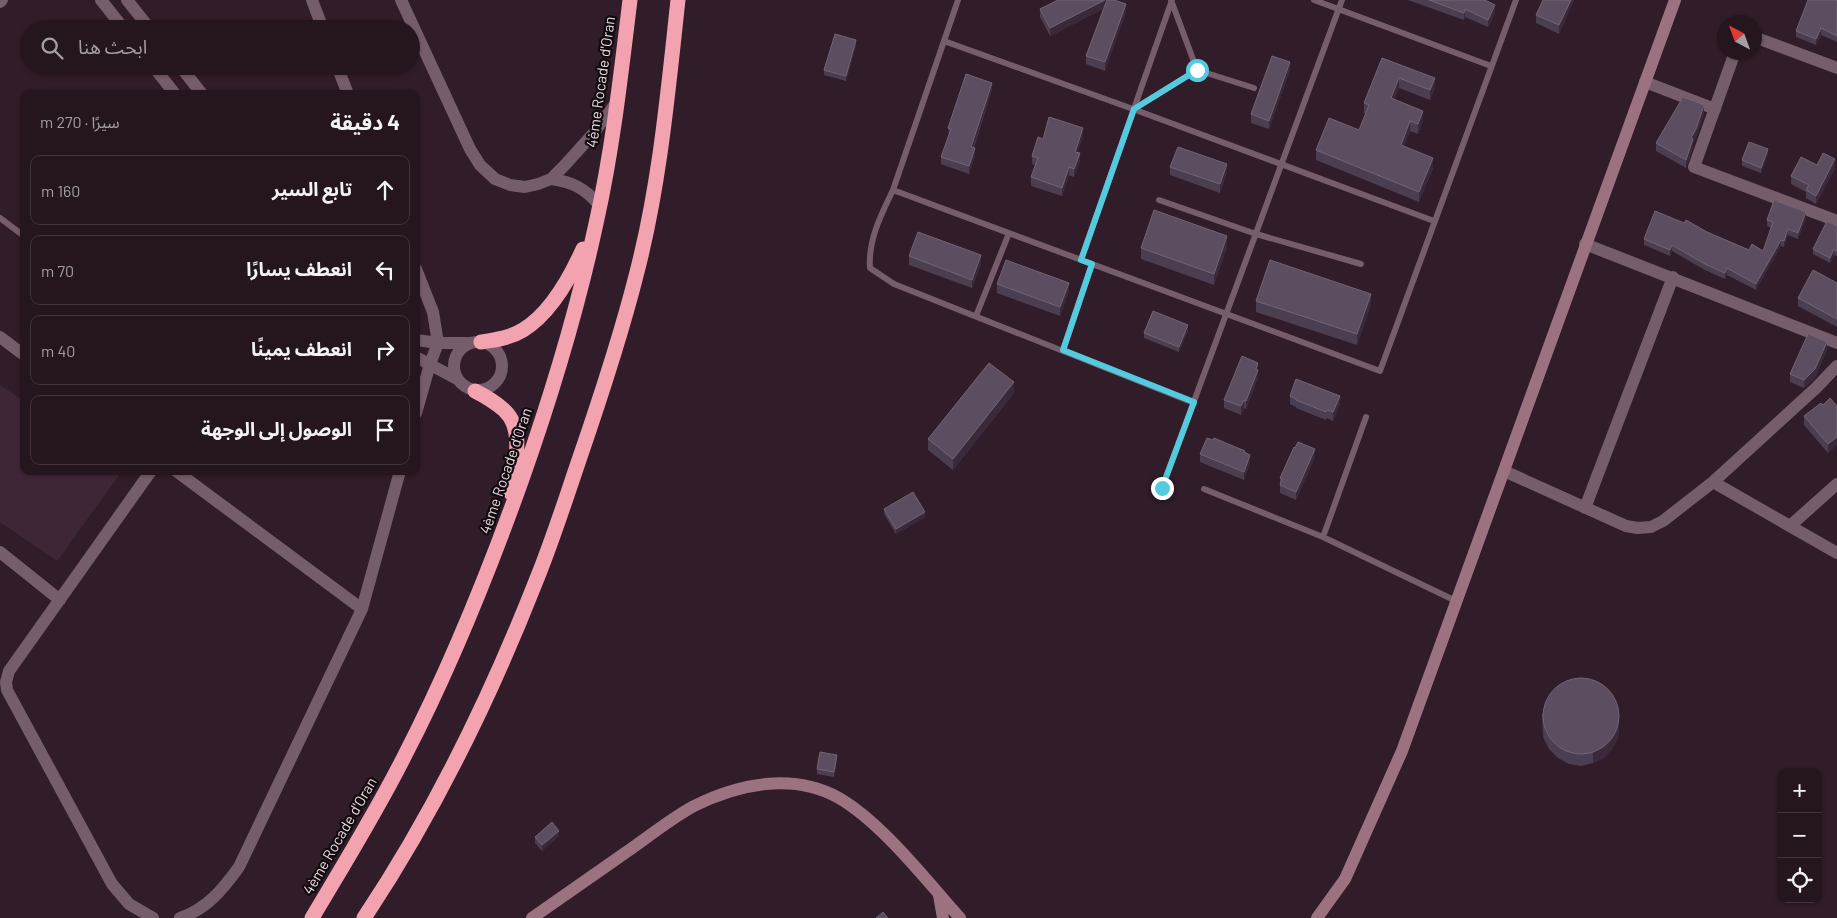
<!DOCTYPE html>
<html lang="ar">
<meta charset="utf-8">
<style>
body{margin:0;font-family:Barlow,"Noto Sans Arabic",sans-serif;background:#31222c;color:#f1f3f6;direction:rtl}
.controls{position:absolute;right:15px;bottom:15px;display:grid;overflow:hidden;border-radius:10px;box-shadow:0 1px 4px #0004}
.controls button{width:45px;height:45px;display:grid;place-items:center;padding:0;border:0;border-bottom:1px solid #42343d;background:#25151f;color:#f1f3f6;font:25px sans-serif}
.compass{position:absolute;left:1717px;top:15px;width:45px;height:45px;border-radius:50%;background:#25151f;box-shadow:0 1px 4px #0004;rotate:319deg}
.stop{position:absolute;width:15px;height:15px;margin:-11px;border:4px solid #54cade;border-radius:50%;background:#fff}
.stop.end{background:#54cade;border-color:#fff;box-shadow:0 1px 5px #0008}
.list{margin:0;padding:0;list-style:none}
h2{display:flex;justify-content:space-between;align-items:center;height:65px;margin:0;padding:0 20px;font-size:21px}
h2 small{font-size:16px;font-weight:400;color:#a39fa4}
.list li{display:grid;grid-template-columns:32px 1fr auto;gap:15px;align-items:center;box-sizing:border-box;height:70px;margin:0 10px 10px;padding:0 10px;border:1px solid #42343d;border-radius:10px}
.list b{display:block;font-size:19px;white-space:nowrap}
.list em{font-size:16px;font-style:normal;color:#a39fa4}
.icon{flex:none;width:28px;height:28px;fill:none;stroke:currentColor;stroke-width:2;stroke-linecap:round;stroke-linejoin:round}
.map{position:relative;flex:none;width:1837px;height:918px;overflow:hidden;direction:ltr}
.search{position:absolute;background:#25151f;box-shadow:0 1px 4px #0004;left:20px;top:20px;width:400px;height:55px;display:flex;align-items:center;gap:12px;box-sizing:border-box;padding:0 18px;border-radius:28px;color:#a39fa4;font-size:19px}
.panel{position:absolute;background:#25151f;box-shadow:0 1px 4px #0004;left:20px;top:90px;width:400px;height:385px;border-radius:10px;direction:rtl}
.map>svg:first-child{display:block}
.built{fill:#3f2636}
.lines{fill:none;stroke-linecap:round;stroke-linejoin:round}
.service{stroke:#765d6c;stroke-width:6}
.minor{stroke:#765d6c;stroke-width:12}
.tertiary{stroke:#765d6c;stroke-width:12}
.secondary{stroke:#9c7280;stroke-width:12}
.motorway{stroke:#f3a2b0;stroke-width:15}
.wall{fill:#4c3e51}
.shaded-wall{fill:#3a293a}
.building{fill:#5c4e60;stroke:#726474}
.route{stroke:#54cade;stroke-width:6}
.labels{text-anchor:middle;stroke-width:4.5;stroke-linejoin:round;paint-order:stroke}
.street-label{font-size:15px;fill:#e6d7df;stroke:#130a0f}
</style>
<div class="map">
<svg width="1837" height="918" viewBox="0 0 1837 918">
<rect width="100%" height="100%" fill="#311c29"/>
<!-- built -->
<path class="built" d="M0,385L24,401V471H122L57,561L0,522Z"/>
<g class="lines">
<!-- service -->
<path class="service" d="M958,0L893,190L1380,371L1516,0
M1314,0L1491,66
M944,41L1133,109L1434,221
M1197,70L1254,88
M1134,109L1197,70L1171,0
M893,190C881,215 868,240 870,268L894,284L1194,403
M1159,200L1256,234L1361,264
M0,218L24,236
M1081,260L1172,0
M976,316L1009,233
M1063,351L1092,264
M1162,488L1342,0
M1204,489L1323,537L1456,601
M1323,537L1366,417"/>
<!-- minor -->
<path class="minor" d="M312,0L323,29
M0,2L2,0
M1754,37L1837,68
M1735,52L1694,167L1837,221
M337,66L348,94
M1645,82L1715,109
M1585,244L1837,343
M416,269L433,312L438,343L430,364L416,413
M0,337L24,355
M151,471L9,671L6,682L7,690L112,884L129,904L153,918
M176,471L362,609
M1504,471L1626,526L1638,528L1651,527L1663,521L1713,482L1816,388L1837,366
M1713,482L1837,553
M1585,508L1673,277
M1790,526L1837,484
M0,552L60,600
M180,918C207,909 223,889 239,867L362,609L400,471"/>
<!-- tertiary -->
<path class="tertiary" d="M101,0L124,29
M127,0L150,29
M401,0L470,149L480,165L495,179L510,185L525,187L538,184L551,179L565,165L592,135L616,103
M153,66L175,94
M180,66L202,94
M551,179C572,182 585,188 599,205
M416,340L438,343H470
M454 366a24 24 0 1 1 48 0a24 24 0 1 1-48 0Z
M416,357L457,379"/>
<!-- secondary -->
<path class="secondary" d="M939,895L943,918
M532,918C563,896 594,875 625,853C647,838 670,819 694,806C738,784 793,772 839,798C882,823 926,880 960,918
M1317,918L1345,879L1402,751L1675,0"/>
<!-- motorway -->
<path class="motorway" d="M481,342C495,340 510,338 523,330C551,313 570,278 583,249
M475,391C485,396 495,402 504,410C526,430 514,467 510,492
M312,918C344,864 377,811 405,755C451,666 488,574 522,479C552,394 578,308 597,219C613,147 621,73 630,0
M364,918C434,813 490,698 536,581C552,542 565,501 579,460C600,399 621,336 637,272C660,183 668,91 678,0"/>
</g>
<!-- wall -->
<path class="wall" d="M1058,0L1126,12L1105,71L1086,64V56L1103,9L1050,36L1040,17V9Z
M1408,0H1485L1495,13L1488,27L1465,17L1464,20Z
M1543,0H1574L1559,34L1536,23V15Z
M1837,0V42L1821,35L1816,45L1796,37V31Z
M856,46L846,81L824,75V70Z
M1382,58L1435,88L1430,100L1399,88L1394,100L1423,121L1418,134L1410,131L1404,146L1433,168L1419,202L1316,160V150L1359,130L1366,114L1364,113V103Z
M1290,70L1269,129L1251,123V114Z
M992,90L974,148L975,156L969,174L941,164V157L949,136L948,128Z
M1704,114L1696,137L1693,143V147L1686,168L1656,151V143Z
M1083,137L1077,153L1080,161L1074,177L1069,175L1062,196L1031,186V177L1035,165L1032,164V156L1043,139Z
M1768,154L1761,173L1742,166V160Z
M1817,165L1835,168L1816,204L1806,198V192L1791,184V176Z
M1170,167L1227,172L1220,193L1170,175Z
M1806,218L1798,239L1788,235L1784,247L1781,246L1756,290L1727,275L1725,279L1705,270L1672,251L1670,256L1644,245V239L1707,232L1749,250L1763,251L1771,228L1767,226V220Z
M1837,226V256L1834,255L1830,263L1813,254V249Z
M1227,247L1214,285L1141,259V248Z
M909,256L981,264L972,288L909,265Z
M1837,283V327L1798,306V298Z
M997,284L1069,291L1060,316L997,293Z
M1256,301L1371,305L1357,345L1256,312Z
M1188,331L1179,352L1144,338V333Z
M1827,350L1815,378L1804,388L1790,382V374Z
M1258,371V378L1246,409L1244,408L1241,415L1224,408V400Z
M1014,393L953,470L928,450V439Z
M1290,396L1340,404L1333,421L1327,418L1326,420L1296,408V407L1290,404Z
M1823,405L1837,406V445L1828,453L1804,425V416Z
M1295,448L1315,457L1296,500L1280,493V478Z
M1200,454L1250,463L1244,480L1200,462Z
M884,509L925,517L896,534L884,514Z
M1542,713L1619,726L1618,738L1612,749L1604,758L1593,763L1581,766L1569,764L1558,758L1549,749L1543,737Z
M837,760L834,777L817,774V769Z
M559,836L542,851L535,843V837Z"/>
<!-- shaded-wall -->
<path class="shaded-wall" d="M1105,0H1107V7L1050,36V28Z
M1571,0H1574L1559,34V25Z
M1126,4V12L1105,71V62Z
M1495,5V13L1488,27V20Z
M1465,9V17L1464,20V13Z
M1821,28V35L1816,45V39Z
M856,40V46L846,81V76Z
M1290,62V70L1269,129V121Z
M1399,78V88L1391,108V98Z
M1435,78V88L1430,100V90Z
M992,83V90L971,154V147Z
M1704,105V114L1696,137L1693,143V147L1686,168V160L1691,138Z
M1423,111V121L1418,134V124Z
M1410,121V131L1401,155V145Z
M1083,128V137L1075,160V152Z
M975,148V156L969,174V166Z
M1768,149V154L1761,173V168Z
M1080,153V161L1074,177V169Z
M1433,158V168L1419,202V192Z
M1835,159V168L1816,204V196Z
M1227,164V172L1220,193V184Z
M1069,167V175L1062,196V188Z
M1806,212V218L1798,239V233Z
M1788,229V235L1784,247V241Z
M1227,236V247L1214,285V274Z
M1781,240V246L1756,290V284Z
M1672,245V251L1670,256V250Z
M1834,249V255L1830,263V258Z
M981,255V264L972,288V280Z
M1727,268V275L1725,279V273Z
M1069,283V291L1060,316V307Z
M1371,294V305L1357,345V334Z
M1188,325V331L1179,352V347Z
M1827,342V350L1815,378L1804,388V380Z
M1258,363V378L1246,409V401Z
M1014,382V393L953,470V459Z
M1340,396V404L1333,421V412Z
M1244,400V408L1241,415V406Z
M1837,437V445L1828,453V444Z
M1315,449V457L1296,500V492Z
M1250,455V463L1244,480V472Z
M925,512V517L896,534V529Z
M1619,715V726L1618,738L1612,749L1604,758L1593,763V753Z
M837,755V760L834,777V772Z
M559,831V836L542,851V845Z"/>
<!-- building -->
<path class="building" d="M1058,0H1105L1050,28L1040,9Z
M1107,0H1114L1126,4L1105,62L1086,56Z
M1429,0H1485L1495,5L1488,20L1465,9L1464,13Z
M1543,0H1571L1559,25L1536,15Z
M1808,0H1837V36L1821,28L1816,39L1796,31Z
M835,34L856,40L846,76L824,70Z
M1272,56L1290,62L1269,121L1251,114Z
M1382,58L1435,78L1430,90L1399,78L1391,98L1423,111L1418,124L1410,121L1401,145L1433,158L1419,192L1316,150L1329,118L1359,130L1369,105L1364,103Z
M966,74L992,83L971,147L975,148L969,166L941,157L951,129L948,128Z
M1683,97L1704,105L1696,129L1691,138L1693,139L1686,160L1656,143Z
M1049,117L1083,128L1075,152L1080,153L1074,169L1069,167L1062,188L1031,177L1038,158L1032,156L1038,137L1043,139Z
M1749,142L1768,149L1761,168L1742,160Z
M1178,147L1227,164L1220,184L1170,167Z
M1823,153L1835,159L1816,196L1806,190L1809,185L1791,176L1801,157L1817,165Z
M1774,200L1806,212L1798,233L1788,229L1784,241L1781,240L1756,284L1727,268L1725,273L1705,264L1672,245L1670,250L1644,239L1655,211L1684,223L1686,220L1707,232L1749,250L1752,244L1763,251L1773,222L1767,220Z
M1154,210L1227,236L1214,274L1141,248Z
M1827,221L1837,226V251L1834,249L1830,258L1813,249Z
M918,232L981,255L972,280L909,256Z
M1006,260L1069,283L1060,307L997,284Z
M1270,260L1371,294L1357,334L1256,301Z
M1813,270L1837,283V319L1798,298Z
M1153,311L1188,325L1179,347L1144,333Z
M1808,334L1827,342L1815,369L1804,380L1790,374Z
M1242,356L1258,363L1256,369L1258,370L1246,401L1244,400L1241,406L1224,400Z
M989,363L1014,382L953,459L928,439Z
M1296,379L1340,396L1333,412L1327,410L1326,412L1296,400V399L1290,396Z
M1830,398L1837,406V437L1828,444L1804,416L1821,403L1823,405Z
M1207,438L1213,440L1214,438L1245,451L1244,452L1250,455L1244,472L1200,454Z
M1298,442L1315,449L1296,492L1280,485L1282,479L1280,478L1294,447L1295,448Z
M913,492L925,512L896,529L884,509Z
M1543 716a38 38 0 1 1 76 0a38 38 0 1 1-76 0Z
M820,752L837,755L834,772L817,769Z
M552,822L559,831L542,845L535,837Z
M883,912L888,918H876Z"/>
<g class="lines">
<!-- route -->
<path class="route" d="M1162,488L1194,402L1063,350L1092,264L1081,260L1134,109L1197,70"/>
</g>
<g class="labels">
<!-- street labels -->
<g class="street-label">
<text transform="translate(601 82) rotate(-82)" y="5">4ème Rocade d'Oran</text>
<text transform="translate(506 471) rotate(-71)" y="5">4ème Rocade d'Oran</text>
<text transform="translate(340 836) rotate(-60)" y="5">4ème Rocade d'Oran</text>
</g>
</g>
</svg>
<div class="controls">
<button>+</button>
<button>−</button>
<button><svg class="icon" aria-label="locate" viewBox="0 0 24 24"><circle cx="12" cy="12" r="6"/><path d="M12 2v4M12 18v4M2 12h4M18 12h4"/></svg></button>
</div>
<svg class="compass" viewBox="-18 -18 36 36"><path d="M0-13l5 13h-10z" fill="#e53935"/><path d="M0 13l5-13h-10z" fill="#a39fa4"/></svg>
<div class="stop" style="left:1197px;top:70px"></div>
<div class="stop end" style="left:1162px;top:488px"></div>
<div class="search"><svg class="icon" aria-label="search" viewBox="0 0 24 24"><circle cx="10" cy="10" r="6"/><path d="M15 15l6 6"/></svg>ابحث هنا</div>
<section class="panel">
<h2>4 دقيقة<small>سيرًا · 270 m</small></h2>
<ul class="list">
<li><svg class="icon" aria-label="ahead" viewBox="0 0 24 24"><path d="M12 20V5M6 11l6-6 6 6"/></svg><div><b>تابع السير</b></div><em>160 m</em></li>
<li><svg class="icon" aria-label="left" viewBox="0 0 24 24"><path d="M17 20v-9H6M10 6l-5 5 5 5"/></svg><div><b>انعطف يسارًا</b></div><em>70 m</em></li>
<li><svg class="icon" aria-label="right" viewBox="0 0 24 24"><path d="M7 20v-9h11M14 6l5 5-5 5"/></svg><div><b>انعطف يمينًا</b></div><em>40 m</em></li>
<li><svg class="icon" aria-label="arrive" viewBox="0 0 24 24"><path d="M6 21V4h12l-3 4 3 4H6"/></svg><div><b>الوصول إلى الوجهة</b></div></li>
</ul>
</section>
</div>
